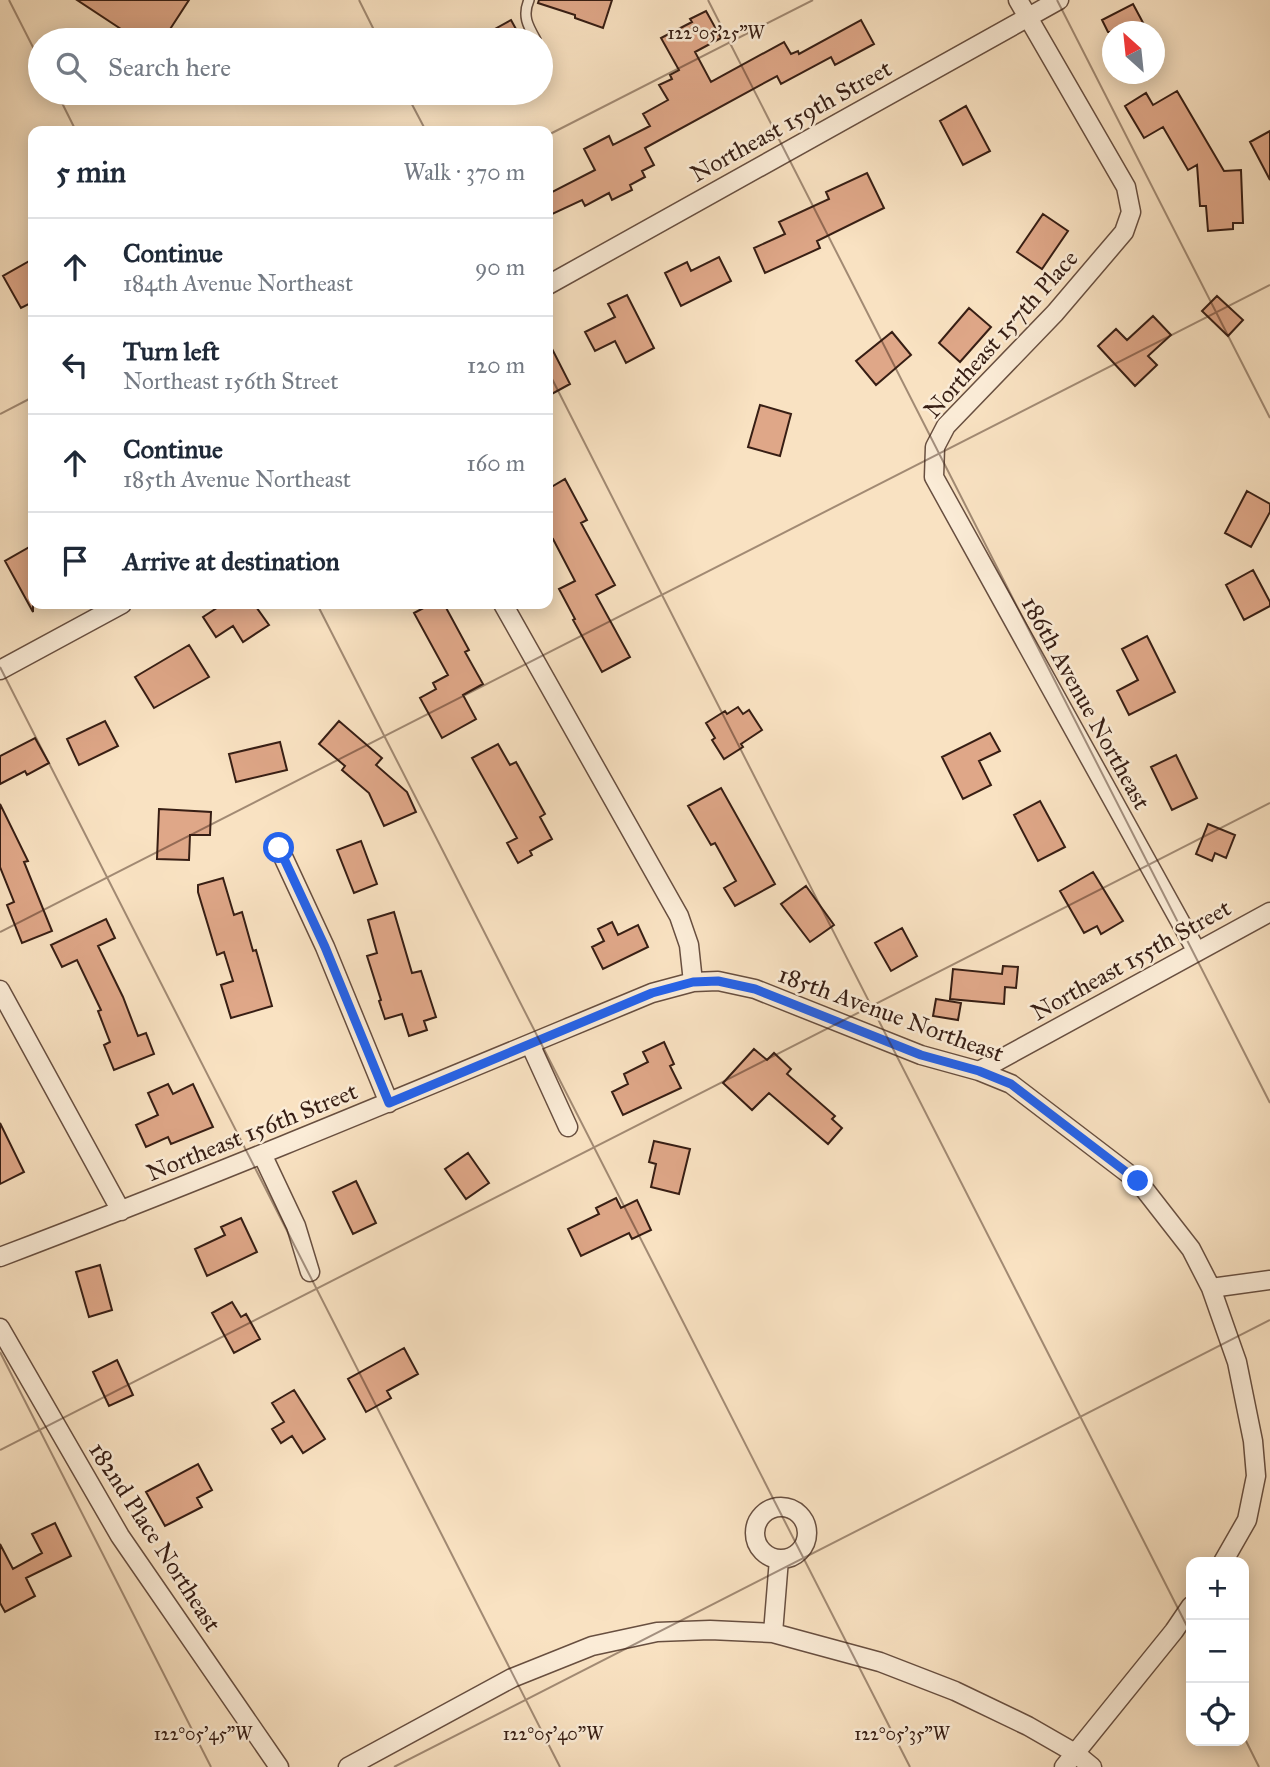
<!DOCTYPE html>
<meta charset="utf-8">
<style>
body{margin:0;font-family:"IM FELL Great Primer",serif;background:#f6f6f7;color:#1f2937}
.controls{position:absolute;right:21px;bottom:21px;display:grid;overflow:hidden;border-radius:14px;box-shadow:0 4px 18px #0003}
.controls button{width:63px;height:63px;display:grid;place-items:center;padding:0;border:0;border-bottom:2px solid #e0e1e3;background:#fff;color:#1f2937;font:35px sans-serif}
.compass{position:absolute;left:1102px;top:21px;width:63px;height:63px;border-radius:50%;background:#fff;box-shadow:0 4px 18px #0003;rotate:333deg}
.stop{position:absolute;width:21px;height:21px;margin:-16px;border:5px solid #2563eb;border-radius:50%;background:#fff}
.stop.end{background:#2563eb;border-color:#fff;box-shadow:0 2px 7px #0008}
.list{margin:0;padding:0;list-style:none}
h2{display:flex;justify-content:space-between;align-items:center;height:91px;margin:0;padding:0 28px;font-size:30px}
h2 small{font-size:23px;font-weight:400;color:#747a83}
.list li{display:grid;grid-template-columns:46px 1fr auto;gap:21px;align-items:center;box-sizing:border-box;height:98px;padding:0 28px;border-top:2px solid #e0e1e3}
.list b{display:block;font-size:26px;white-space:nowrap}
.list p{margin:0;font-size:23px;white-space:nowrap;color:#747a83}
.list em{font-size:23px;font-style:normal;color:#747a83}
.icon{flex:none;width:38px;height:38px;fill:none;stroke:currentColor;stroke-width:2;stroke-linecap:round;stroke-linejoin:round}
.map{position:relative;flex:none;width:1270px;height:1767px;overflow:hidden}
.search{position:absolute;background:#fff;box-shadow:0 4px 18px #0003;left:28px;top:28px;width:525px;height:77px;display:flex;align-items:center;gap:18px;box-sizing:border-box;padding:0 24px;border-radius:38px;color:#747a83;font-size:26px}
.panel{position:absolute;background:#fff;box-shadow:0 4px 18px #0003;left:28px;top:126px;width:525px;height:483px;border-radius:14px}
.map>svg:first-child{display:block}
.building{fill:#dfa788;stroke:#371e14;stroke-width:2}
.lines{fill:none;stroke-linecap:round;stroke-linejoin:round}
.lane-casing{stroke:#684f40;stroke-width:12}
.street-casing{stroke:#684f40;stroke-width:21}
.lane{stroke:#fbecd7;stroke-width:9}
.street{stroke:#fbecd7;stroke-width:18}
.route{stroke:#2563eb;stroke-width:9}
.ticks{fill:none;stroke:#371e14;stroke-width:2;stroke-opacity:0.45}
.labels{text-anchor:middle;stroke-width:5;stroke-linejoin:round;paint-order:stroke}
.street-label{font-size:24px;fill:#371e14;stroke:#fbecd7}
.ticks-label{font-size:18px;text-anchor:middle;fill:#371e14;stroke:#fbecd7;stroke-width:5;stroke-linejoin:round;paint-order:stroke}
</style>
<div class="map">
<svg width="1270" height="1767" viewBox="0 0 1270 1767">
<rect width="100%" height="100%" fill="#f9e2c2"/>
<filter id="stains"><feTurbulence type="fractalNoise" baseFrequency=".00286" numOctaves="4"/><feColorMatrix values="0 0 0 0 .2 0 0 0 0 .09 0 0 0 0 .02 0 0 0 .5 -.17"/></filter>
<radialGradient id="worn" r=".72"><stop offset=".6" stop-color="#630" stop-opacity="0"/><stop offset="1" stop-color="#630" stop-opacity=".3"/></radialGradient>
<!-- building -->
<path class="building" d="M77,0H189L163,40H123L127,33Z
M539,0H612L603,28L575,18V15L538,3Z
M1133,4L1148,32H1108L1102,20Z
M706,11L721,38L695,52L711,82L784,42L791,54L798,51L799,54L861,20L874,44L835,65L831,57L781,84L777,76L645,148L654,165L642,171L645,177L630,185L632,190L612,200L609,193L585,206L582,200L548,216V194L595,170L584,149L609,136L613,145L650,126L643,114L668,100L659,85L672,79L670,75L679,70L661,38L692,22L690,19Z
M511,20L522,40H475Z
M1177,91L1224,171L1241,170L1243,223H1233V229L1208,231L1206,206H1200L1197,165L1188,170L1163,127L1144,138L1125,106L1146,93L1153,105Z
M966,106L990,151L963,165L940,121Z
M1270,131V180L1250,142Z
M867,173L884,208L817,241L820,248L765,273L754,248L785,234L779,222L829,199L826,192Z
M1043,214L1068,231L1042,269L1017,252Z
M719,257L731,281L681,306L665,273L687,262L691,271Z
M33,259V302L21,308L3,276Z
M627,295L654,348L626,363L615,341L595,351L585,332L615,317L608,304Z
M1217,296L1243,320L1228,336L1202,311Z
M969,308L991,327L960,362L939,343Z
M1153,316L1171,335L1148,356L1157,365L1135,386L1098,346L1116,329L1127,340Z
M892,332L911,355L876,385L856,361Z
M548,341L570,384L548,396Z
M760,405L791,414L780,456L748,447Z
M565,479L587,520L581,523L615,585L596,595L630,657L602,672L573,620L575,619L559,589L575,581L553,539L548,541V489Z
M1247,491L1270,504V512L1251,547L1225,533Z
M33,545V612L5,561Z
M1253,570L1270,602V606L1244,620L1226,585Z
M223,604H254L269,625L243,642L233,626L216,637L203,617Z
M431,604H444L469,650L465,652L483,684L463,695L476,719L442,738L420,698L436,689L433,683L448,675L414,613Z
M1147,636L1175,692L1129,715L1117,691L1138,680L1122,649Z
M189,645L209,677L154,708L135,677Z
M738,707L743,714L749,710L762,730L741,744L743,747L724,759L712,740L715,738L706,723L725,711L727,714Z
M105,721L118,746L79,765L67,739Z
M339,721L382,758L376,765L407,792L416,812L384,826L369,793L342,770L345,766L319,744Z
M990,733L1000,751L979,761L991,785L963,799L942,757Z
M35,738L49,763L27,775L25,771L0,784V756Z
M280,742L287,770L236,782L229,754Z
M498,744L510,765L516,762L545,814L540,817L552,839L530,851L532,855L518,863L507,843L517,838L472,758Z
M1176,755L1197,798L1172,810L1151,767Z
M721,788L775,884L735,906L724,888L736,881L715,843L711,845L688,806Z
M1040,801L1065,847L1038,861L1014,815Z
M0,804L28,861L24,862L52,931L22,943L7,905L14,902L0,867Z
M159,809L211,812L210,835H190L189,860L157,859Z
M1208,824L1235,835L1226,858L1215,853L1212,861L1196,854Z
M361,841L377,884L354,893L337,850Z
M1093,872L1123,921L1101,934L1097,926L1084,933L1060,891Z
M223,878L234,915L242,912L253,951L256,950L272,1006L231,1018L221,985L233,981L224,952L217,955L198,892V885Z
M806,886L834,925L810,942L781,904Z
M394,912L412,973L421,971L436,1017L424,1021L427,1030L409,1036L402,1014L385,1019L379,1001L381,1000L367,956L377,953L368,920Z
M106,919L115,938L98,946L123,997L138,1036L146,1033L154,1054L114,1070L104,1045L110,1042L98,1011L101,1010L77,960L62,967L51,945Z
M612,922L618,935L638,925L648,947L603,969L592,947L604,941L598,929Z
M902,928L917,956L891,971L875,943Z
M1003,966L1018,967L1016,988L1005,987L1004,1004L950,999L953,969L1002,974Z
M936,999L961,1003L958,1020L933,1016Z
M664,1042L674,1064L670,1066L681,1088L623,1115L612,1092L628,1084L624,1074L648,1062L643,1052Z
M754,1049L767,1060L774,1053L791,1069L787,1074L835,1116L832,1119L842,1128L828,1144L769,1093L752,1110L723,1083Z
M168,1084L173,1094L193,1084L213,1127L171,1144L168,1137L146,1147L136,1125L158,1115L148,1093Z
M0,1123L24,1172L0,1184Z
M654,1141L690,1149L679,1194L651,1187L656,1164L649,1162Z
M468,1153L489,1183L466,1199L445,1169Z
M356,1181L376,1223L353,1234L333,1192Z
M616,1198L621,1208L637,1200L651,1230L632,1239L629,1233L581,1256L568,1229L599,1214L596,1208Z
M241,1218L257,1252L207,1276L195,1249L225,1235L221,1227Z
M100,1265L112,1310L89,1317L76,1272Z
M232,1302L241,1317L246,1314L260,1339L234,1353L212,1313Z
M404,1348L418,1374L387,1391L391,1398L366,1412L348,1379Z
M117,1360L133,1395L109,1406L93,1372Z
M294,1390L325,1439L303,1453L292,1436L281,1443L272,1429L284,1422L272,1403Z
M198,1464L212,1490L197,1498L202,1507L165,1526L146,1492Z
M55,1523L71,1556L26,1578L35,1596L5,1612L0,1603V1544L13,1569L42,1553L32,1534Z"/>
<g class="lines">
<!-- lane casing -->
<g class="lane-casing">
<path id="lane" d="M529,0C522,16 528,26 536,40"/>
</g>
<!-- street casing -->
<g class="street-casing">
<path id="street" d="M1018,0L1126,187L1131,212L1124,232L1055,313L946,426L935,447L934,477L1197,952
M548,285L1059,0
M503,604L679,916L689,945L693,982
M0,670L122,604
M279,848L325,947L389,1103
M0,990L121,1211
M530,1044L568,1127
M979,1071L1270,912
M262,1154L296,1226L310,1272
M0,1257C219,1174 435,1083 652,993L693,982L718,981L755,989L921,1055L979,1071L1011,1084L1138,1181L1191,1249L1211,1288L1237,1362L1253,1441L1256,1476L1247,1520L1223,1562
M1211,1288L1270,1280
M0,1328L120,1536L279,1767
M755 1533a26 26 0 1 1 52 0a26 26 0 1 1-52 0Z
M773,1633L779,1559
M348,1767L512,1678L592,1646L657,1632L710,1630L773,1633L880,1662L955,1691L1028,1726L1075,1753L1092,1767
M1064,1767L1174,1631L1191,1606"/>
</g>
<!-- lane -->
<use href="#lane" class="lane"/>
<!-- street -->
<use href="#street" class="street"/>
</g>
<g class="lines">
<!-- route -->
<path class="route" d="M279,848L325,947L389,1103L652,993L693,982L718,981L755,989L921,1055L979,1071L1011,1084L1138,1181"/>
</g>
<!-- ticks -->
<path class="ticks" d="M9,0L40,61M359,0L379,40M708,0L1270,1103M1057,0L1270,418M57,93L76,131M406,93L426,131M548,135L813,0M548,371L1191,1634M0,414L33,397M317,604L910,1767M0,667L560,1767M0,932L1270,285M0,1352L211,1767M0,1450L1270,803M1244,1737L1259,1767M394,1767L1270,1320"/>
<g class="labels">
<!-- street labels -->
<g class="street-label">
<text transform="translate(791 121) rotate(-29)" y="8">Northeast 159th Street</text>
<text transform="translate(1001 334) rotate(-48)" y="8">Northeast 157th Place</text>
<text transform="translate(1086 703) rotate(61)" y="8">186th Avenue Northeast</text>
<text transform="translate(1131 960) rotate(-29)" y="8">Northeast 155th Street</text>
<text transform="translate(891 1014) rotate(20)" y="8">185th Avenue Northeast</text>
<text transform="translate(252 1132) rotate(-22)" y="8">Northeast 156th Street</text>
<text transform="translate(155 1537) rotate(57)" y="8">182nd Place Northeast</text>
</g>
</g>
<g class="ticks-label">
<text x="716" y="39">122°05'25"W</text>
<text x="203" y="1740">122°05'45"W</text>
<text x="553" y="1740">122°05'40"W</text>
<text x="902" y="1740">122°05'35"W</text>
</g>
<rect width="100%" height="100%" filter="url(#stains)"/>
<rect width="100%" height="100%" fill="url(#worn)"/>
</svg>
<div class="controls">
<button>+</button>
<button>−</button>
<button><svg class="icon" aria-label="locate" viewBox="0 0 24 24"><circle cx="12" cy="12" r="6"/><path d="M12 2v4M12 18v4M2 12h4M18 12h4"/></svg></button>
</div>
<svg class="compass" viewBox="-18 -18 36 36"><path d="M0-13l5 13h-10z" fill="#e53935"/><path d="M0 13l5-13h-10z" fill="#747a83"/></svg>
<div class="stop" style="left:279px;top:848px"></div>
<div class="stop end" style="left:1138px;top:1181px"></div>
<div class="search"><svg class="icon" aria-label="search" viewBox="0 0 24 24"><circle cx="10" cy="10" r="6"/><path d="M15 15l6 6"/></svg>Search here</div>
<section class="panel">
<h2>5 min<small>Walk · 370 m</small></h2>
<ul class="list">
<li><svg class="icon" aria-label="ahead" viewBox="0 0 24 24"><path d="M12 20V5M6 11l6-6 6 6"/></svg><div><b>Continue</b><p>184th Avenue Northeast</p></div><em>90 m</em></li>
<li><svg class="icon" aria-label="left" viewBox="0 0 24 24"><path d="M17 20v-9H6M10 6l-5 5 5 5"/></svg><div><b>Turn left</b><p>Northeast 156th Street</p></div><em>120 m</em></li>
<li><svg class="icon" aria-label="ahead" viewBox="0 0 24 24"><path d="M12 20V5M6 11l6-6 6 6"/></svg><div><b>Continue</b><p>185th Avenue Northeast</p></div><em>160 m</em></li>
<li><svg class="icon" aria-label="arrive" viewBox="0 0 24 24"><path d="M6 21V4h12l-3 4 3 4H6"/></svg><div><b>Arrive at destination</b></div></li>
</ul>
</section>
</div>
